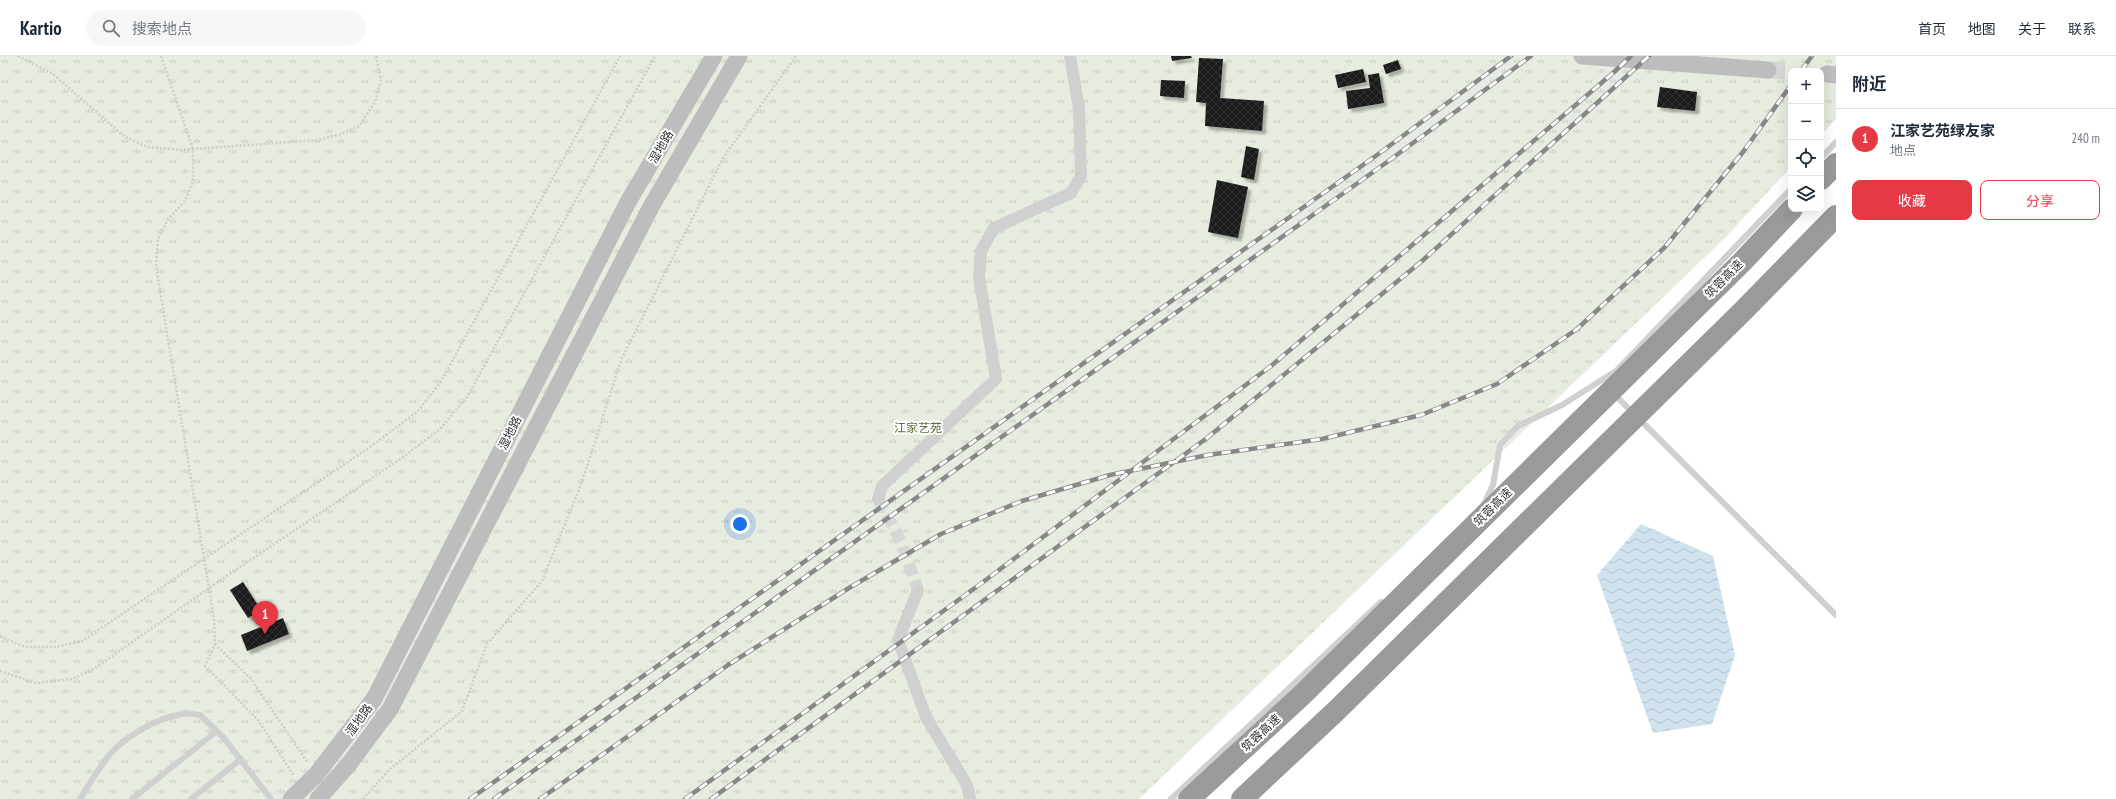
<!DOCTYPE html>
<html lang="zh">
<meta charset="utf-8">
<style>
body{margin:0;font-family:"PT Sans Narrow","Noto Sans SC",sans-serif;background:#f6f6f7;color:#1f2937}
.controls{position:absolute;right:12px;top:12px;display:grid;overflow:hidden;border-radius:8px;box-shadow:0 4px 16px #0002}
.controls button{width:36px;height:36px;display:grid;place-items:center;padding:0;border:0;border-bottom:1px solid #e0e1e3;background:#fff;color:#1f2937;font:20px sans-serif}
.you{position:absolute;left:740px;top:468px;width:14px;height:14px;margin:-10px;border:3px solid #fff;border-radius:50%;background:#1a73e8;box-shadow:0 0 0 6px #1a73e833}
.badge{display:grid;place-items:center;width:26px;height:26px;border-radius:50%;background:#e63946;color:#fff;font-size:13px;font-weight:700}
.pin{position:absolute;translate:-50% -33px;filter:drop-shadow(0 1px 2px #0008)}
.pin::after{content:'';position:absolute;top:21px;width:14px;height:12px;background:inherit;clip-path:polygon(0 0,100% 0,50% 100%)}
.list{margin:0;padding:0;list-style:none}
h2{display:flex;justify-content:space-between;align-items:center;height:52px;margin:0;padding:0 16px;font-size:17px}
h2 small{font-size:13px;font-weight:400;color:#747a83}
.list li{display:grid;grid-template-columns:26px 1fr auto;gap:12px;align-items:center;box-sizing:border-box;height:60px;padding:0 16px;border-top:1px solid #e0e1e3}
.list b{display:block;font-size:15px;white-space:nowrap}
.list p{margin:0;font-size:13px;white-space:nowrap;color:#747a83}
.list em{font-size:13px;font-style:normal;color:#747a83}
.actions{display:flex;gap:8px;padding:12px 16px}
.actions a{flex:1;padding:9px 0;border:1px solid #e63946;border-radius:8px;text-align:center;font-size:14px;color:#e63946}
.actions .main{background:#e63946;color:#fff}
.icon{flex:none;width:22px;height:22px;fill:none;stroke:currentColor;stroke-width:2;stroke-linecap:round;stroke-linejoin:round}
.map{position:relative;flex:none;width:1836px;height:743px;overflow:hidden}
header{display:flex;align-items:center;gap:24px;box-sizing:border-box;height:56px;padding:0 20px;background:#fff;border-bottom:1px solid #e0e1e3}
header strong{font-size:19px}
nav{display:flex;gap:22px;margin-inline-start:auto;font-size:14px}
.search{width:280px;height:36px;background:#f6f6f7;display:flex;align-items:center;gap:10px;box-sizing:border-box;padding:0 14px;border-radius:22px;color:#747a83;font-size:15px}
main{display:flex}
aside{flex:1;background:#fff}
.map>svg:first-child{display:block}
.park{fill:url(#park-tufts)}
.water{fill:url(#water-waves)}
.building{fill:url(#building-cross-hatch);filter:url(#shadow)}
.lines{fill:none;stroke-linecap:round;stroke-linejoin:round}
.street-tunnel{stroke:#d6d6d6;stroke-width:12;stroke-dasharray:12 6;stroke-linecap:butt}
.secondary-tunnel{stroke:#d6d6d6;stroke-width:17;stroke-dasharray:17 8;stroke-linecap:butt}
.path{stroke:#cdcdcd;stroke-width:2.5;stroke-dasharray:2 2;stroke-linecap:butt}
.lane{stroke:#d0d0d0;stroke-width:6}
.street{stroke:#d0d0d0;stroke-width:12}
.secondary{stroke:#bdbdbd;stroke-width:17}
.highway{stroke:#9a9a9a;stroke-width:22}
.rail-casing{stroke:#888;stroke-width:4.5}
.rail{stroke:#fff;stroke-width:3;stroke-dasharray:9;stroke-linecap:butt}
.highway-bridge{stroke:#9a9a9a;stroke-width:22}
.labels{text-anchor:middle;stroke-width:4;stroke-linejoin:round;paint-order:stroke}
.street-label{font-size:12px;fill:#333;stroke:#fff}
.park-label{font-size:12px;fill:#56703f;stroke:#fff}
</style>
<header>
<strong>Kartio</strong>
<div class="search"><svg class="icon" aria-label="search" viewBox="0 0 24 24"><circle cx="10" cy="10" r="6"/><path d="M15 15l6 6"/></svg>搜索地点</div>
<nav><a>首页</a><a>地图</a><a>关于</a><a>联系</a></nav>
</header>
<main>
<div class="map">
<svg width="1836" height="743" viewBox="0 0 1836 743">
<defs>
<pattern id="park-tufts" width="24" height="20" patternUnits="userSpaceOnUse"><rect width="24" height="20" fill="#e6ecdf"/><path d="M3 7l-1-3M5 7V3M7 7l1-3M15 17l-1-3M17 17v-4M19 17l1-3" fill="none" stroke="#c6cbc0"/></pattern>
<pattern id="water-waves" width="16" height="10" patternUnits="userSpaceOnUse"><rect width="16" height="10" fill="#cfe2ee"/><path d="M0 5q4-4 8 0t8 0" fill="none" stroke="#b2c2cd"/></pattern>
<pattern id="building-cross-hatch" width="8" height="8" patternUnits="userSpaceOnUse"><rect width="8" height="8" fill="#1a1a1a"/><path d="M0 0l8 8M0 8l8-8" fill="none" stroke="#333"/></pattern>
<filter id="shadow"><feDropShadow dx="3.5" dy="3.5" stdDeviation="1" flood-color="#0004"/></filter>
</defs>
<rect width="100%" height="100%" fill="#fff"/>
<!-- park -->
<path class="park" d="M0,0H1836V63L1821,79V15H1791V111L1725,182L1139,743H0Z"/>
<!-- water -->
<path class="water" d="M1641,468L1713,500L1735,599L1712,668L1653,677L1597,519Z"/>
<!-- building -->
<path class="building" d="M1171,0H1191L1192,2L1172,5Z
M1199,2L1223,3L1220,42L1264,45L1262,75L1205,70L1206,47L1196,46Z
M1398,4L1401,13L1386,18L1383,9Z
M1363,13L1366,26L1338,32L1335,19Z
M1379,17L1384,47L1348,53L1346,35L1370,32L1368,19Z
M1161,24L1185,25L1184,42L1160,40Z
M1660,31L1697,36L1695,55L1657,51Z
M1246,90L1259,93L1254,124L1241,121Z
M1217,124L1248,131L1238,182L1208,176Z
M243,526L261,554L248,562L230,534Z
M283,562L289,578L247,595L241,579Z"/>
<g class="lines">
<!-- street-tunnel -->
<path class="street-tunnel" d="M878,443L901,486L918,534"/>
<!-- secondary-tunnel -->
<path class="secondary-tunnel" d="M1768,14L1791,15"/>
<!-- path -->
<path class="path" d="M18,0L53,18L125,81L148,91L181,94L317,84L341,78L359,70L375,46L381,24L376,0
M161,0L193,93V126L185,145L168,163L158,183L156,210L214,563L215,588L205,610L258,664L294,720
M0,580L25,591H56L82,585L370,391L417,356L440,327L620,0
M215,588L251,623L308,707
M0,615L35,627L72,623L94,613L209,532L402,402L440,373L467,341L655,0
M363,743L389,714L462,655L487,588L542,525L582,426L621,304L723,102L796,0"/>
<!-- lane -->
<path class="lane" d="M1821,102L1836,86
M1613,337L1836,559
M1484,448L1493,429L1500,389L1518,370L1562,349L1616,315L1791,133
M80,743C90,727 99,711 111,697C127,679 158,662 182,658C187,657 194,658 200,659L223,681L271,743
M132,743L217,675
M191,743L241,703
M1171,743L1381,546"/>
<!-- street -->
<path class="street" d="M878,443L882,430L996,323L979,221L981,195L994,172L1071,137L1081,120L1079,52L1070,0
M918,534L898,584L926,661L967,729L970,743"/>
<!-- secondary -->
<path class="secondary" d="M1582,0L1768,14
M1827,18L1836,19
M291,743L316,719L374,643L628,146L714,0
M318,743L349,708L390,653L652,149L739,0"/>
<!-- highway -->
<path class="highway" d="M1821,123L1836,108"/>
<!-- rail casing -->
<g class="rail-casing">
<path id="rail" d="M1801,15L1812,0
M470,743L1377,99L1511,0
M494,743L1383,109L1531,0
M540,743L728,609L849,532L941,478L1022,445L1110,419L1208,399L1322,383L1421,359L1497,328L1577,273L1664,192L1743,96L1791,29
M685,743L979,529L1271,310L1613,17L1631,0
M711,743L1207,382L1422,205L1649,0"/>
</g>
<!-- rail -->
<use href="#rail" class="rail"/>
<!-- highway-bridge -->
<path class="highway-bridge" d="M1189,743L1302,639L1741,207L1792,153
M1242,743L1336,655L1743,255L1836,160"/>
</g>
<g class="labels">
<!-- street labels -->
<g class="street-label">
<text transform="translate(661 91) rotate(-60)" y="4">湿地路</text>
<text transform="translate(1724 223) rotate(-45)" y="4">筑蓉高速</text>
<text transform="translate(510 377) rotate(-63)" y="4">湿地路</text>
<text transform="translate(1493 451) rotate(-45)" y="4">筑蓉高速</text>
<text transform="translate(359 664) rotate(-54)" y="4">湿地路</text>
<text transform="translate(1261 677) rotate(-43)" y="4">筑蓉高速</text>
</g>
<!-- park labels -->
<g class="park-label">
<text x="918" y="376">江家艺苑</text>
</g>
</g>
</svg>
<div class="controls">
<button>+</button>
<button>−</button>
<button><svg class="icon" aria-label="locate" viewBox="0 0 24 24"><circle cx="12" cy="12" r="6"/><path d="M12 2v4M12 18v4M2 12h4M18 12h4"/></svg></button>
<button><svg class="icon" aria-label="layers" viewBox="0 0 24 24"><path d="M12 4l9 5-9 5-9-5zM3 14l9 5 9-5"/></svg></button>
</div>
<div class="you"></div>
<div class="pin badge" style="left:265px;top:578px">1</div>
</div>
<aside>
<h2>附近<small></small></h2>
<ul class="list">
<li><span class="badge">1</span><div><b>江家艺苑绿友家</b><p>地点</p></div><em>240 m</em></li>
</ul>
<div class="actions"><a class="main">收藏</a><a>分享</a></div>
</aside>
</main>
